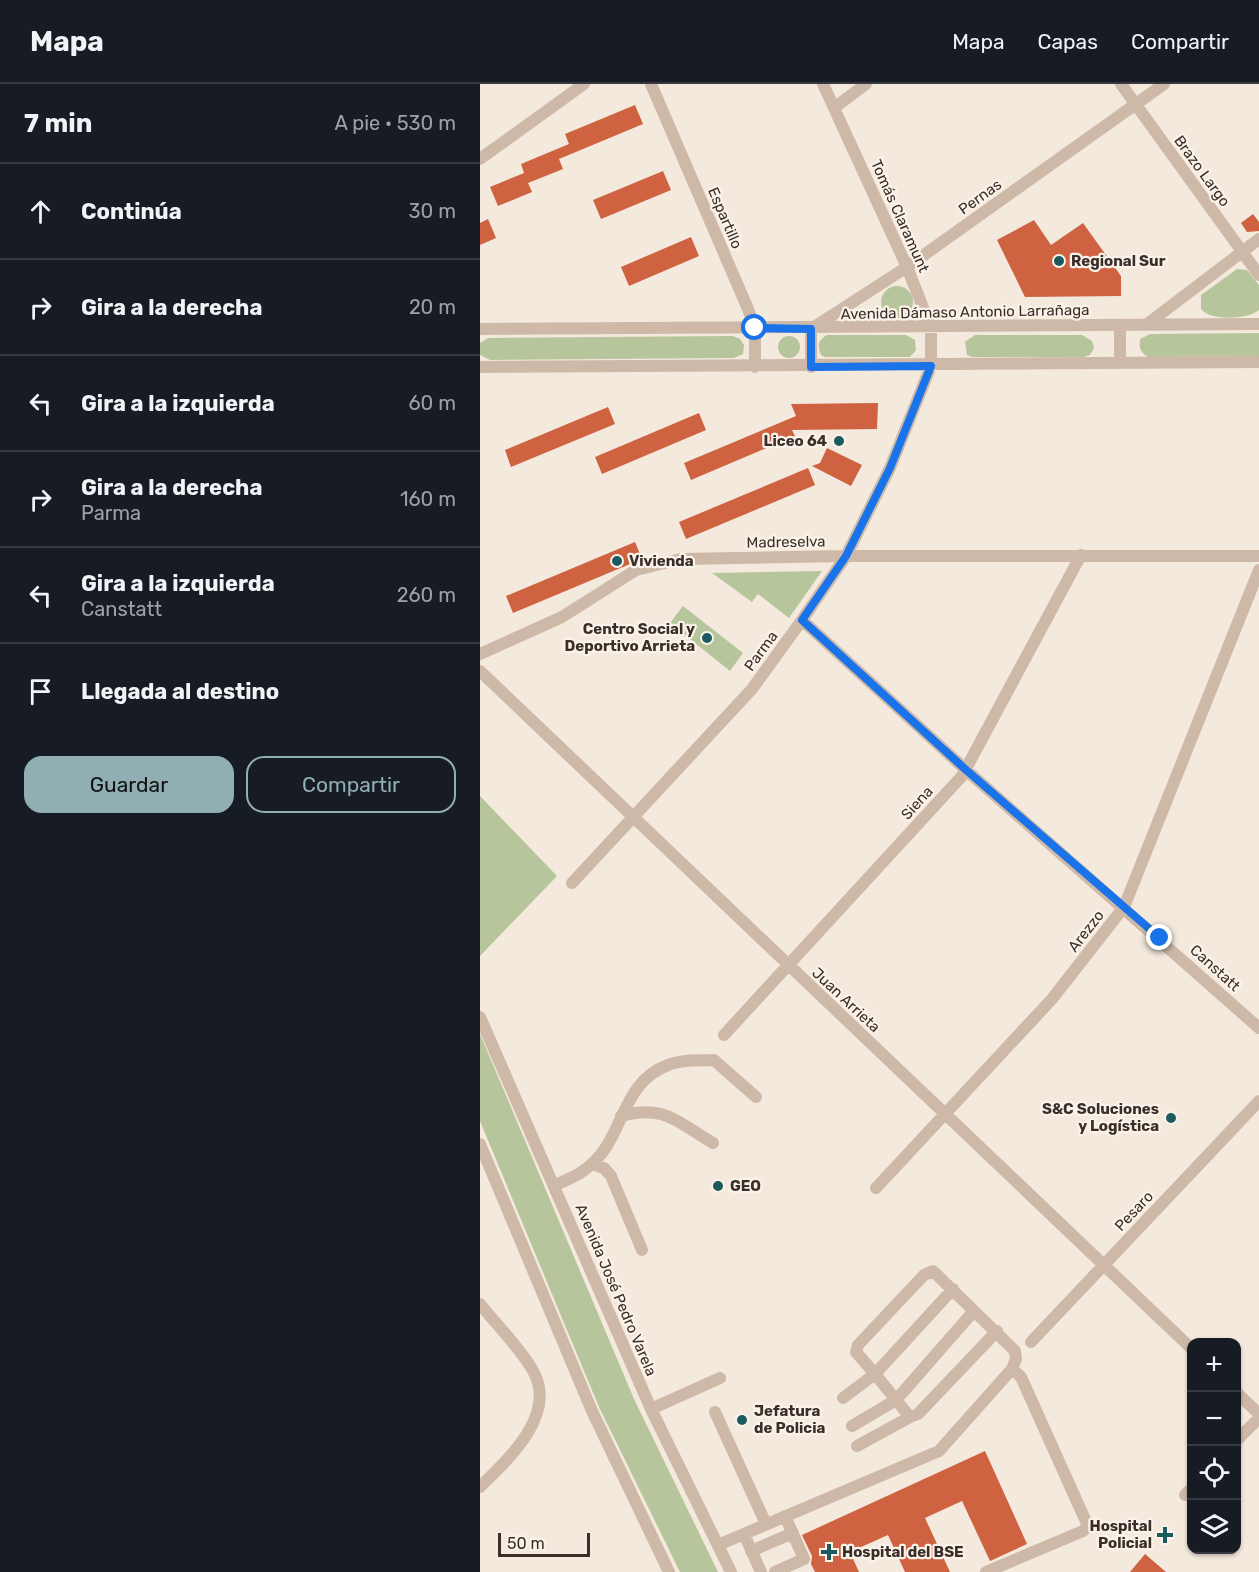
<!DOCTYPE html>
<html lang="es">
<meta charset="utf-8">
<style>
body{margin:0;font-family:Rubik,sans-serif;background:#20242c;color:#f1f3f6}
.controls{position:absolute;right:18px;bottom:18px;display:grid;overflow:hidden;border-radius:12px;box-shadow:0 2px 4px #0004}
.controls button{width:54px;height:54px;display:grid;place-items:center;padding:0;border:0;border-bottom:2px solid #363941;background:#171b24;color:#f1f3f6;font:30px sans-serif}
.scale{position:absolute;left:18px;bottom:15px;width:92px;box-sizing:border-box;padding-left:6px;border:3px solid #3a2e29;border-top:0;font-size:16px;line-height:21px;white-space:nowrap;color:#3a2e29;-webkit-text-stroke:4px #fbf3ea;paint-order:stroke}
.stop{position:absolute;width:18px;height:18px;margin:-14px;border:4px solid #1a73e8;border-radius:50%;background:#fff}
.stop.end{background:#1a73e8;border-color:#fff;box-shadow:0 2px 6px #0008}
.list{margin:0;padding:0;list-style:none}
h2{display:flex;justify-content:space-between;align-items:center;height:78px;margin:0;padding:0 24px;font-size:26px}
h2 small{font-size:20px;font-weight:400;color:#9ea1a6}
.list li{display:grid;grid-template-columns:39px 1fr auto;gap:18px;align-items:center;box-sizing:border-box;height:96px;padding:0 24px;border-top:2px solid #363941}
.list b{display:block;font-size:22px;white-space:nowrap}
.list p{margin:0;font-size:20px;white-space:nowrap;color:#9ea1a6}
.list em{font-size:20px;font-style:normal;color:#9ea1a6}
.actions{display:flex;gap:12px;padding:18px 24px}
.actions a{flex:1;padding:14px 0;border:2px solid #91afb2;border-radius:18px;text-align:center;font-size:21px;color:#91afb2}
.actions .main{background:#91afb2;color:#111}
.icon{flex:none;width:33px;height:33px;fill:none;stroke:currentColor;stroke-width:2;stroke-linecap:round;stroke-linejoin:round}
.map{position:relative;flex:none;width:779px;height:1488px;overflow:hidden}
header{display:flex;align-items:center;gap:36px;box-sizing:border-box;height:84px;padding:0 30px;background:#171b24;border-bottom:2px solid #363941}
header strong{font-size:28px}
nav{display:flex;gap:33px;margin-inline-start:auto;font-size:21px}
main{display:flex}
aside{flex:1;background:#171b24}
.map>svg:first-child{display:block}
.green{fill:#b7c59c}
.building{fill:#ce6241}
.lines{fill:none;stroke-linecap:round;stroke-linejoin:round}
.minor{stroke:#ceb9a8;stroke-width:12}
.route{stroke:#1a73e8;stroke-width:8}
.poi-dot{fill:#1b5b5f;stroke:#fbf3ea;stroke-width:2}
.labels{text-anchor:middle;stroke-width:4.5;stroke-linejoin:round;paint-order:stroke}
.street-label{font-size:15px;fill:#3a2e29;stroke:#fbf3ea}
.poi-label{font-size:15px;font-weight:bold;fill:#3a2e29;stroke:#fbf3ea;text-anchor:start}
</style>
<header>
<strong>Mapa</strong>
<nav><a>Mapa</a><a>Capas</a><a>Compartir</a></nav>
</header>
<main>
<aside>
<h2>7 min<small>A pie · 530 m</small></h2>
<ul class="list">
<li><svg class="icon" aria-label="ahead" viewBox="0 0 24 24"><path d="M12 20V5M6 11l6-6 6 6"/></svg><div><b>Continúa</b></div><em>30 m</em></li>
<li><svg class="icon" aria-label="right" viewBox="0 0 24 24"><path d="M7 20v-9h11M14 6l5 5-5 5"/></svg><div><b>Gira a la derecha</b></div><em>20 m</em></li>
<li><svg class="icon" aria-label="left" viewBox="0 0 24 24"><path d="M17 20v-9H6M10 6l-5 5 5 5"/></svg><div><b>Gira a la izquierda</b></div><em>60 m</em></li>
<li><svg class="icon" aria-label="right" viewBox="0 0 24 24"><path d="M7 20v-9h11M14 6l5 5-5 5"/></svg><div><b>Gira a la derecha</b><p>Parma</p></div><em>160 m</em></li>
<li><svg class="icon" aria-label="left" viewBox="0 0 24 24"><path d="M17 20v-9H6M10 6l-5 5 5 5"/></svg><div><b>Gira a la izquierda</b><p>Canstatt</p></div><em>260 m</em></li>
<li><svg class="icon" aria-label="arrive" viewBox="0 0 24 24"><path d="M6 21V4h12l-3 4 3 4H6"/></svg><div><b>Llegada al destino</b></div></li>
</ul>
<div class="actions"><a class="main">Guardar</a><a>Compartir</a></div>
</aside>
<div class="map">
<svg width="779" height="1488" viewBox="0 0 779 1488">
<rect width="100%" height="100%" fill="#f4e9dd"/>
<!-- green -->
<path class="green" d="M757,185L767,186L779,201V226C767,236 731,237 721,225V211Z
M401 218a16 16 0 1 1 32 0a16 16 0 1 1-32 0Z
M779,249V272L668,273C660,268 659,264 660,255L670,250Z
M347,251H426L435,256L436,266L430,273H345L341,271C337,262 338,256 347,251Z
M495,251H602L612,257L614,264L610,271L604,273H493L487,271L485,258Z
M298 263a11 11 0 1 1 22 0a11 11 0 1 1-22 0Z
M253,252L260,255L264,261L263,270L254,274L10,276L0,271V259L8,254Z
M342,487L309,534L278,510L272,518L232,489Z
M203,522L263,569L250,587L190,539Z
M0,712L77,792L0,872Z
M0,950L154,1315L238,1488H200L119,1323L0,1037Z"/>
<!-- building -->
<path class="building" d="M155,21L163,40L79,75L83,85L48,99L52,108L18,122L10,103L44,89L41,80L89,60L85,50Z
M183,87L191,106L121,135L113,116Z
M773,130L779,138V147L767,148L761,139Z
M8,135L16,154L0,161V139Z
M554,136L571,161L603,139L641,192V212L545,213L517,156Z
M211,153L219,172L149,202L141,183Z
M398,319L397,345L312,346L315,352L211,396L204,379L316,332L311,320Z
M128,323L135,340L31,383L25,366Z
M219,329L226,346L122,390L115,373Z
M347,364L382,381L371,402L332,382L340,379Z
M328,384L335,401L206,455L199,438Z
M155,458L162,475L33,529L26,512Z
M505,1367L547,1460L510,1477L482,1417L445,1434L470,1488H425L408,1451L370,1468L379,1488H335L331,1480L332,1472L322,1451Z
M665,1470L686,1488H650Z"/>
<g class="lines">
<!-- minor -->
<path class="minor" d="M171,0L268,225L275,244V283
M641,0L779,191
M354,24L386,0
M0,75L104,0
M640,241V279
M666,241L779,155
M0,245L779,240
M0,283L779,278
M331,283V245L427,183L684,0
M322,536L485,685L779,944
M0,570L82,533L156,486L201,475L366,472H779
M0,587L712,1265
M92,799L272,605L322,536L366,472L410,384L451,282V244L427,183L343,0
M0,933L171,1325L251,1488
M244,951L482,692L601,471
M141,1032C184,1020 197,1038 233,1059
M0,1060L112,1327L189,1488
M112,1080L124,1084L131,1092L162,1166
M75,1101C86,1096 98,1092 107,1084C145,1056 139,999 188,981C202,975 219,977 234,976L276,1013
M396,1104L572,915L644,823L779,486
M0,1220C17,1241 38,1262 52,1285C79,1330 29,1374 0,1403
M493,1228L416,1316L430,1333L438,1330L517,1247
M551,1258L779,1017
M756,1308L779,1330
M171,1325L240,1294
M235,1328L286,1440
M372,1342L416,1316L395,1290L473,1205
M756,1357L779,1334
M377,1362L430,1333
M705,1411L712,1404
M264,1450L281,1488
M238,1461L459,1367L532,1285L536,1275L535,1267L453,1187L444,1191L378,1261L376,1268L395,1290L363,1314
M271,1467L313,1449
M295,1488L324,1475L305,1432
M506,1488L603,1447L608,1442L541,1293L532,1285"/>
</g>
<g class="lines">
<!-- route -->
<path class="route" d="M275,244L331,245V283L451,282L410,384L366,472L322,536L485,685L680,854"/>
</g>
<!-- markers -->
<g class="poi-dot">
<circle cx="579" cy="177" r="6"/>
<circle cx="359" cy="357" r="6"/>
<circle cx="137" cy="477" r="6"/>
<circle cx="227" cy="554" r="6"/>
<circle cx="691" cy="1034" r="6"/>
<circle cx="238" cy="1102" r="6"/>
<circle cx="262" cy="1336" r="6"/>
<path d="M682 1442h6v6h6v6h-6v6h-6v-6h-6v-6h6z"/>
<path d="M346 1459h6v6h6v6h-6v6h-6v-6h-6v-6h6z"/>
</g>
<g class="labels">
<!-- street labels -->
<g class="street-label">
<text transform="translate(722 87) rotate(54)" y="5">Brazo Largo</text>
<text transform="translate(500 113) rotate(-36)" y="5">Pernas</text>
<text transform="translate(420 132) rotate(66)" y="5">Tomás Claramunt</text>
<text transform="translate(245 134) rotate(67)" y="5">Espartillo</text>
<text transform="translate(485 228) rotate(-1)" y="5">Avenida Dámaso Antonio Larrañaga</text>
<text transform="translate(306 458) rotate(-1)" y="5">Madreselva</text>
<text transform="translate(281 567) rotate(-54)" y="5">Parma</text>
<text transform="translate(437 719) rotate(-48)" y="5">Siena</text>
<text transform="translate(606 847) rotate(-52)" y="5">Arezzo</text>
<text transform="translate(735 884) rotate(42)" y="5">Canstatt</text>
<text transform="translate(366 916) rotate(43)" y="5">Juan Arrieta</text>
<text transform="translate(654 1127) rotate(-47)" y="5">Pesaro</text>
<text transform="translate(136 1206) rotate(67)" y="5">Avenida José Pedro Varela</text>
</g>
<!-- poi labels -->
<g class="poi-label">
<text x="591" y="182">Regional Sur</text>
<text x="347" y="362" text-anchor="end">Liceo 64</text>
<text x="149" y="482">Vivienda</text>
<text x="215" y="550" text-anchor="end">Centro Social y<tspan x="215" dy="17">Deportivo Arrieta</tspan></text>
<text x="679" y="1030" text-anchor="end">S&amp;C Soluciones<tspan x="679" dy="17">y Logística</tspan></text>
<text x="250" y="1107">GEO</text>
<text x="274" y="1332">Jefatura<tspan x="274" dy="17">de Policia</tspan></text>
<text x="672" y="1447" text-anchor="end">Hospital<tspan x="672" dy="17">Policial</tspan></text>
<text x="362" y="1473">Hospital del BSE</text>
</g>
</g>
</svg>
<div class="controls">
<button>+</button>
<button>−</button>
<button><svg class="icon" aria-label="locate" viewBox="0 0 24 24"><circle cx="12" cy="12" r="6"/><path d="M12 2v4M12 18v4M2 12h4M18 12h4"/></svg></button>
<button><svg class="icon" aria-label="layers" viewBox="0 0 24 24"><path d="M12 4l9 5-9 5-9-5zM3 14l9 5 9-5"/></svg></button>
</div>
<div class="scale">50 m</div>
<div class="stop" style="left:275px;top:244px"></div>
<div class="stop end" style="left:680px;top:854px"></div>
</div>
</main>
